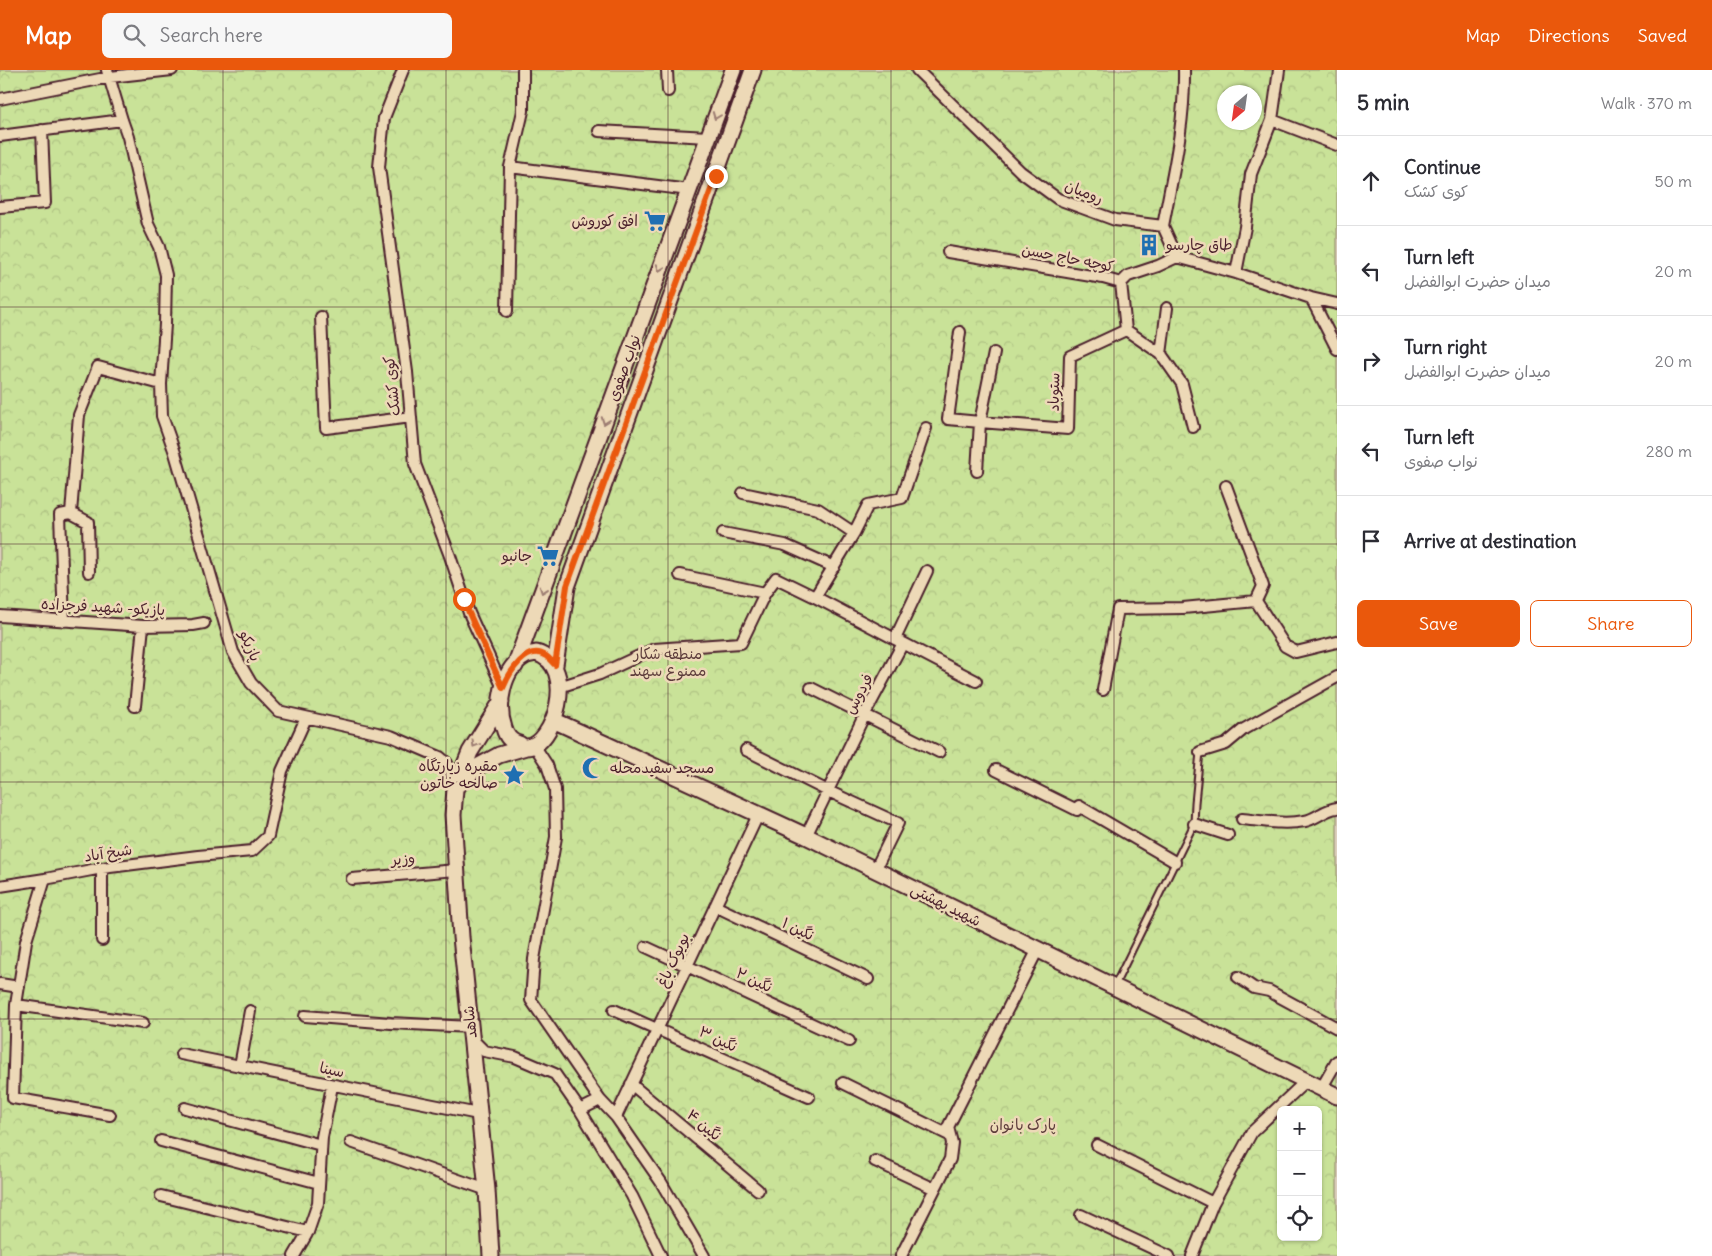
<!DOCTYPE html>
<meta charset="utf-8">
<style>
body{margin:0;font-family:Delius,"Playpen Sans Arabic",sans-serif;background:#f7f7f7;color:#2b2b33}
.controls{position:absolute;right:15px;bottom:15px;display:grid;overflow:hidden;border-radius:8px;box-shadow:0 1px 4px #0004}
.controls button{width:45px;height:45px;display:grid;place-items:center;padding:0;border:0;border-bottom:1px solid #e1e1e2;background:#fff;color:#2b2b33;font:25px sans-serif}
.compass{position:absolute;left:1217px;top:15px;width:45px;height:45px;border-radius:50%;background:#fff;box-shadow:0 1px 4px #0004;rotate:209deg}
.stop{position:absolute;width:15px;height:15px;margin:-11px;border:4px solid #ea580c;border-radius:50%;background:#fff}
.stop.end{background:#ea580c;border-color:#fff;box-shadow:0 1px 5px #0008}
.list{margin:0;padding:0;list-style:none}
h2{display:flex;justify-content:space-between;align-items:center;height:65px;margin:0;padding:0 20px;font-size:21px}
h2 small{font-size:16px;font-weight:400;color:#7c7c81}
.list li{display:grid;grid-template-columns:32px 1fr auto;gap:15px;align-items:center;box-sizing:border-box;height:90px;padding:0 20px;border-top:1px solid #e1e1e2}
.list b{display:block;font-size:19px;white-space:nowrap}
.list p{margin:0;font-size:16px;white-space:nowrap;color:#7c7c81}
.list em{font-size:16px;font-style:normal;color:#7c7c81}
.actions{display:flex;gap:10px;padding:15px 20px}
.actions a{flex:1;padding:11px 0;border:1px solid #ea580c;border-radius:8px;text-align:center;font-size:18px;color:#ea580c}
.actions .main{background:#ea580c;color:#fff}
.icon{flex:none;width:28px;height:28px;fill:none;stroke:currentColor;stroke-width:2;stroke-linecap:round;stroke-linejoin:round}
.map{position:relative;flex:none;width:1337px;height:1186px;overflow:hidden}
header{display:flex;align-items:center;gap:30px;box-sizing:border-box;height:70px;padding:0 25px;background:#ea580c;color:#fff}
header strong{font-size:24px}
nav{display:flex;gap:28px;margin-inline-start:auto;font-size:18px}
.search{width:350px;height:45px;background:#f7f7f7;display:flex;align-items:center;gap:12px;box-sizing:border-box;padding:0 18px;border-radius:8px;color:#7c7c81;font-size:19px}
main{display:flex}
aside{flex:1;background:#fff}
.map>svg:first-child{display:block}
.park{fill:url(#park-crowns);stroke:#8a8062;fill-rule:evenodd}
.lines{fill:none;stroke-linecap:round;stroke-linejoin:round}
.lane-casing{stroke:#4a1f2b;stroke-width:9}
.street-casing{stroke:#4a1f2b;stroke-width:14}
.secondary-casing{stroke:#4a1f2b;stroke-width:19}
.lane{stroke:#edd9b7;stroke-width:5}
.street{stroke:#edd9b7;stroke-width:10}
.secondary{stroke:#edd9b7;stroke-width:15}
.oneway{stroke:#9c7c71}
.route{stroke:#ea580c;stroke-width:6}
.grid{fill:none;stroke:#4a1f2b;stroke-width:1;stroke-opacity:0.55}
.labels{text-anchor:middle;stroke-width:5;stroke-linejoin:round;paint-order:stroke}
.street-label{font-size:15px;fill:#4a1f2b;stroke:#edd9b7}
.poi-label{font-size:15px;fill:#4a1f2b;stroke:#edd9b7;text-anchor:end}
.park-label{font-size:15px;fill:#5d3c3b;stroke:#edd9b7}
</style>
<header>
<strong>Map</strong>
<div class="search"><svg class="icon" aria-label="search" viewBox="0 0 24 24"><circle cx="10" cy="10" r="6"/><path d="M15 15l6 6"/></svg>Search here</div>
<nav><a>Map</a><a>Directions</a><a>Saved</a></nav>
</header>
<main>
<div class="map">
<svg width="1337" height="1186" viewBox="0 0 1337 1186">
<defs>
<pattern id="park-crowns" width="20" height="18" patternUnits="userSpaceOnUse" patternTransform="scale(1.25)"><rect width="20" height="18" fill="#c9e298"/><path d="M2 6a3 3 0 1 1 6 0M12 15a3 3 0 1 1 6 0" fill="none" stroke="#aec183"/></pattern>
</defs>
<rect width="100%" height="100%" fill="#ded1bf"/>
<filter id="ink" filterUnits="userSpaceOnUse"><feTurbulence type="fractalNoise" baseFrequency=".02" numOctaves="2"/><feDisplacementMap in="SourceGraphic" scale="10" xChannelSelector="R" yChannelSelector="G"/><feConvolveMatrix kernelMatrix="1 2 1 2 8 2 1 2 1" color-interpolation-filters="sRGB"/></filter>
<g filter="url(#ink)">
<!-- park -->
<path class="park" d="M0,0H1337V1186H0ZM1224,22H1254V52H1224ZM1281,1040H1318V1167H1281Z"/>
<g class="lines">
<!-- lane casing -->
<g class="lane-casing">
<path id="lane" d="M1115,915L1194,754L1195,733L1200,682"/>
</g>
<!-- street casing -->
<g class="street-casing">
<path id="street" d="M403,0L384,48L379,97L407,302L415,394L450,486L469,543L503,618
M667,0L668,21
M917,0L1021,102L1058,129L1115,150L1163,156L1177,187L1236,203L1311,228L1337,234
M0,29L110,7L172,0
M1272,50L1337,75
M599,61L708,67
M0,66L122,50
M510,97L689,120
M0,137L45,133L42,60
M1163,156C1173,103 1185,54 1184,0
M948,182L1103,208L1121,213L1128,206L1158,196L1177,187
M1236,203L1245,157L1251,104L1272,50L1279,0
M1311,228L1337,279
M507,241L510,97L523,41V0
M321,247L326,358L411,347
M1126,260L1161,284L1182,314L1193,357
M960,262L948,349L980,352L994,283
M1161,284L1167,238
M161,314L162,346L175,383L233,582L251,613L278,641L391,666L440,687L447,693L455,719
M977,401L980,352L1068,359L1070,286L1126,260L1121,213
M1226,416L1263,516L1256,531
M743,423L818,439L854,463
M723,463L785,475L834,497
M89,502L88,452L71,443L79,345L98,297L161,314L165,254L166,205L159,177L148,154L128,67L122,50L107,0
M680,505L765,523
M0,546L143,556L193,555L204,553
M64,551L60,445L71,443
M895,569L815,527L854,463L868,435L902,428L926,358
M903,573L976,611
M559,617L600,604L654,579L741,573L765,523L776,508L815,527
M811,618L939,682
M1103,620L1118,539L1183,538L1256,531L1285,576L1296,582L1337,572
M135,636L143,556
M534,675L547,695L555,719L556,767L534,889L531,930L600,1030L616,1047L661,1112L704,1186
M746,680L828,721L898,753L875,800
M1200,682L1226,674L1244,659L1337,607
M996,700L1077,740L1079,736L1175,792
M1242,749C1263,751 1284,755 1305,751C1316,749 1325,739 1337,738
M1194,754L1228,765
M806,766L865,644L903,573L895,569L927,501
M352,809L456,800
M0,816L45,809
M715,836L868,909
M102,870V798
M646,877L849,971
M1238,907L1254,918L1269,921L1337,958
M0,914L19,917
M16,935L143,953
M614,940L809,1027
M305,946L391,953L471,957
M472,969L484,981L515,987L555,1004L580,1040L632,1126L661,1186
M181,984L478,1044
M240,996L250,941
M843,1013L949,1065
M631,1014L758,1120
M1321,1019L1337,991
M185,1038L321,1075
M580,1040L600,1030
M110,1045L13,1028L16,935L26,871L45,809L102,798L198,786L252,781L268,766L282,701L306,648
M616,1047L758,745
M161,1071L319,1113
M351,1072L487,1120
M1097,1075L1213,1133
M875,1091L935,1119
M161,1126L308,1162
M1081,1145L1169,1186
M294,1186L308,1162L318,1133L322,1067L332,1016
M901,1186L950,1089L952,1073L948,1057L1037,881
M1192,1186L1213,1133L1252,1062L1306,1011"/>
</g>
<!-- secondary casing -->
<g class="secondary-casing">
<path id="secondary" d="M536,583C579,595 554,678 526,677C523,677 521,675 519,674C511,672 506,666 504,658C496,635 502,599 525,586C528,584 533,584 536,583Z
M555,595L567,517L753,0
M515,596L733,0
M553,650L806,766L1337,1026
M459,714L477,697L499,685L526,677
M491,1186L487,1120L461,867L453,745L455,719L470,682L501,632"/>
</g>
<!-- lane -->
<use href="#lane" class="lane"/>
<!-- street -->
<use href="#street" class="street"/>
<!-- secondary -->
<use href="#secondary" class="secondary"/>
</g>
<!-- one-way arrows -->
<defs><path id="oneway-chevron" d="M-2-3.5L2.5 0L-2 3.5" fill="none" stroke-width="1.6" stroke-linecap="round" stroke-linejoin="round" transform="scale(1.25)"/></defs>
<g class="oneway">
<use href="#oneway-chevron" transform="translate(716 46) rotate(111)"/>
<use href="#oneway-chevron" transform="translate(660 198) rotate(110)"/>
<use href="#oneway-chevron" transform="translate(605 351) rotate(110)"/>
<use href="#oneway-chevron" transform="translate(543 520) rotate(110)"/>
<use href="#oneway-chevron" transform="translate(475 674) rotate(121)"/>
</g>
</g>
<g class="lines" filter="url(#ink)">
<!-- route -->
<path class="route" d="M464,529L469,543L503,618C509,603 527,573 546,586C549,588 552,592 555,595L567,516L716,106"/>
</g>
<!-- grid -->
<path class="grid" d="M223,0V1186M446,0V1186M668,0V1186M891,0V1186M1114,0V1186M0,237H1337M0,474H1337M0,712H1337M0,949H1337"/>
<!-- icons -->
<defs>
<g id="supermarket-bare" transform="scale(1.725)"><path d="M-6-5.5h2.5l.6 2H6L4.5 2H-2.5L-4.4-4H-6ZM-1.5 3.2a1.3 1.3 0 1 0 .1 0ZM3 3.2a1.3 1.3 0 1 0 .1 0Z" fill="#1f6fb2" stroke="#edd9b7" stroke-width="2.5" paint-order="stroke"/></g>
<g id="building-bare" transform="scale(1.725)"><path d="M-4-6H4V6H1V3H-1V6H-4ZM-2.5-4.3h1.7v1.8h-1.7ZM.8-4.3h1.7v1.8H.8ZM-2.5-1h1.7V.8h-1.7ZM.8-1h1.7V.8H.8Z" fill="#1f6fb2" stroke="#edd9b7" stroke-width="2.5" paint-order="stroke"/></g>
<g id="mosque-bare" transform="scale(1.725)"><path d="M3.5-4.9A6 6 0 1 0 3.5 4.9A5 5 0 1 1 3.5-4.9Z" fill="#1f6fb2" stroke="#edd9b7" stroke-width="2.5" paint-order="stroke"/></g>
<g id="sight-bare" transform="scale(1.725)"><path d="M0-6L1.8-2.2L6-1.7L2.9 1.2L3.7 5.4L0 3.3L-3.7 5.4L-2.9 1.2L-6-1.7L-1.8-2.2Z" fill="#1f6fb2" stroke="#edd9b7" stroke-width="2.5" paint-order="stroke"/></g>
</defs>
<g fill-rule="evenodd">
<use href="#supermarket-bare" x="655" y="151"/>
<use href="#building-bare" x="1149" y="175"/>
<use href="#supermarket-bare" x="548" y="486"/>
<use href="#mosque-bare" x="593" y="698"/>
<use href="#sight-bare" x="514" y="705"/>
</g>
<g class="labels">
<!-- street labels -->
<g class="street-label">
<text transform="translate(1084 122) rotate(22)" y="5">رومیان</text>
<text transform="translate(1068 188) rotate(11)" y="5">کوچه حاج حسن</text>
<text transform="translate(624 298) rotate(-70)" y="5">نواب صفوی</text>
<text transform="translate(392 316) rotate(-96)" y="5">کوی کشک</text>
<text transform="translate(1054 322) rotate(-89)" y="5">ستوباد</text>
<text transform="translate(103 537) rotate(3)" y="5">پازیکو- شهید فرجزاده</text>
<text transform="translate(250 576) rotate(67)" y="5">پازیکو</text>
<text transform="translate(859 624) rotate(-62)" y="5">فردوس</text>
<text transform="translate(108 783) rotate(-9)" y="5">شیخ آباد</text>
<text transform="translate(403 789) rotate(-5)" y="5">وزیر</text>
<text transform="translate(946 835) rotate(27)" y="5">شهید بهشتی</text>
<text transform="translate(798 859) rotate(26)" y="5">نگین ۱</text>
<text transform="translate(673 890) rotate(-65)" y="5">بویوک باغ</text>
<text transform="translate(754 910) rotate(25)" y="5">نگین ۲</text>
<text transform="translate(470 952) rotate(-96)" y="5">شاهد</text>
<text transform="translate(718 969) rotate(25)" y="5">نگین ۳</text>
<text transform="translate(332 1000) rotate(12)" y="5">سینا</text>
<text transform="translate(704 1055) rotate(40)" y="5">نگین ۴</text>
</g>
<!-- poi labels -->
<g class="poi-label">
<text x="638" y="156">افق کوروش</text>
<text x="1166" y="180" text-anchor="start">طاق چارسو</text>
<text x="532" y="491">جانبو</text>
<text x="498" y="701">مقبره زیارتگاه<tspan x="498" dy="17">صالحه خاتون</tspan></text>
<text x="610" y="703" text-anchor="start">مسجد سفیدمحله</text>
</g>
<!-- park labels -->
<g class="park-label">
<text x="668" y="589">منطقه شکار<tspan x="668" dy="17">ممنوع سهند</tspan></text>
<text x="1023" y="1060">پارک بانوان</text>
</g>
</g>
</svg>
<div class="controls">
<button>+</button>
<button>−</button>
<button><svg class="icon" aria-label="locate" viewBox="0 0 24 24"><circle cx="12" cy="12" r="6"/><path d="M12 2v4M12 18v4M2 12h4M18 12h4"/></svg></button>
</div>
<svg class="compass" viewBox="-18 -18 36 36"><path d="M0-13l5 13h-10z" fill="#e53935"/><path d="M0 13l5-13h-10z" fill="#7c7c81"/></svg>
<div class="stop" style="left:464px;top:529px"></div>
<div class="stop end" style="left:716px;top:106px"></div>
</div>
<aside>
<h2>5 min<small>Walk · 370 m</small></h2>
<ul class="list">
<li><svg class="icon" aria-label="ahead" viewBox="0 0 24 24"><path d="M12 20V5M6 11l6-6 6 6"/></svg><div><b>Continue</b><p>کوی کشک</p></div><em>50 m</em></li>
<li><svg class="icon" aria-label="left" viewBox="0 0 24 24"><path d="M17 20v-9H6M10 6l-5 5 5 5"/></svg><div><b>Turn left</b><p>میدان حضرت ابوالفضل</p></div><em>20 m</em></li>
<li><svg class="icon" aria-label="right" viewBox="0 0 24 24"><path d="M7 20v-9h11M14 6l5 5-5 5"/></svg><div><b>Turn right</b><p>میدان حضرت ابوالفضل</p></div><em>20 m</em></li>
<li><svg class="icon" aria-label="left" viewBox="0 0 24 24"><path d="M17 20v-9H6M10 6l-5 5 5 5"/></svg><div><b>Turn left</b><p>نواب صفوی</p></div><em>280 m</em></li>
<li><svg class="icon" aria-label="arrive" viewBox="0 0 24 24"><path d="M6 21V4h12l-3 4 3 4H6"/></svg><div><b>Arrive at destination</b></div></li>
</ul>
<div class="actions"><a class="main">Save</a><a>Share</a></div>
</aside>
</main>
